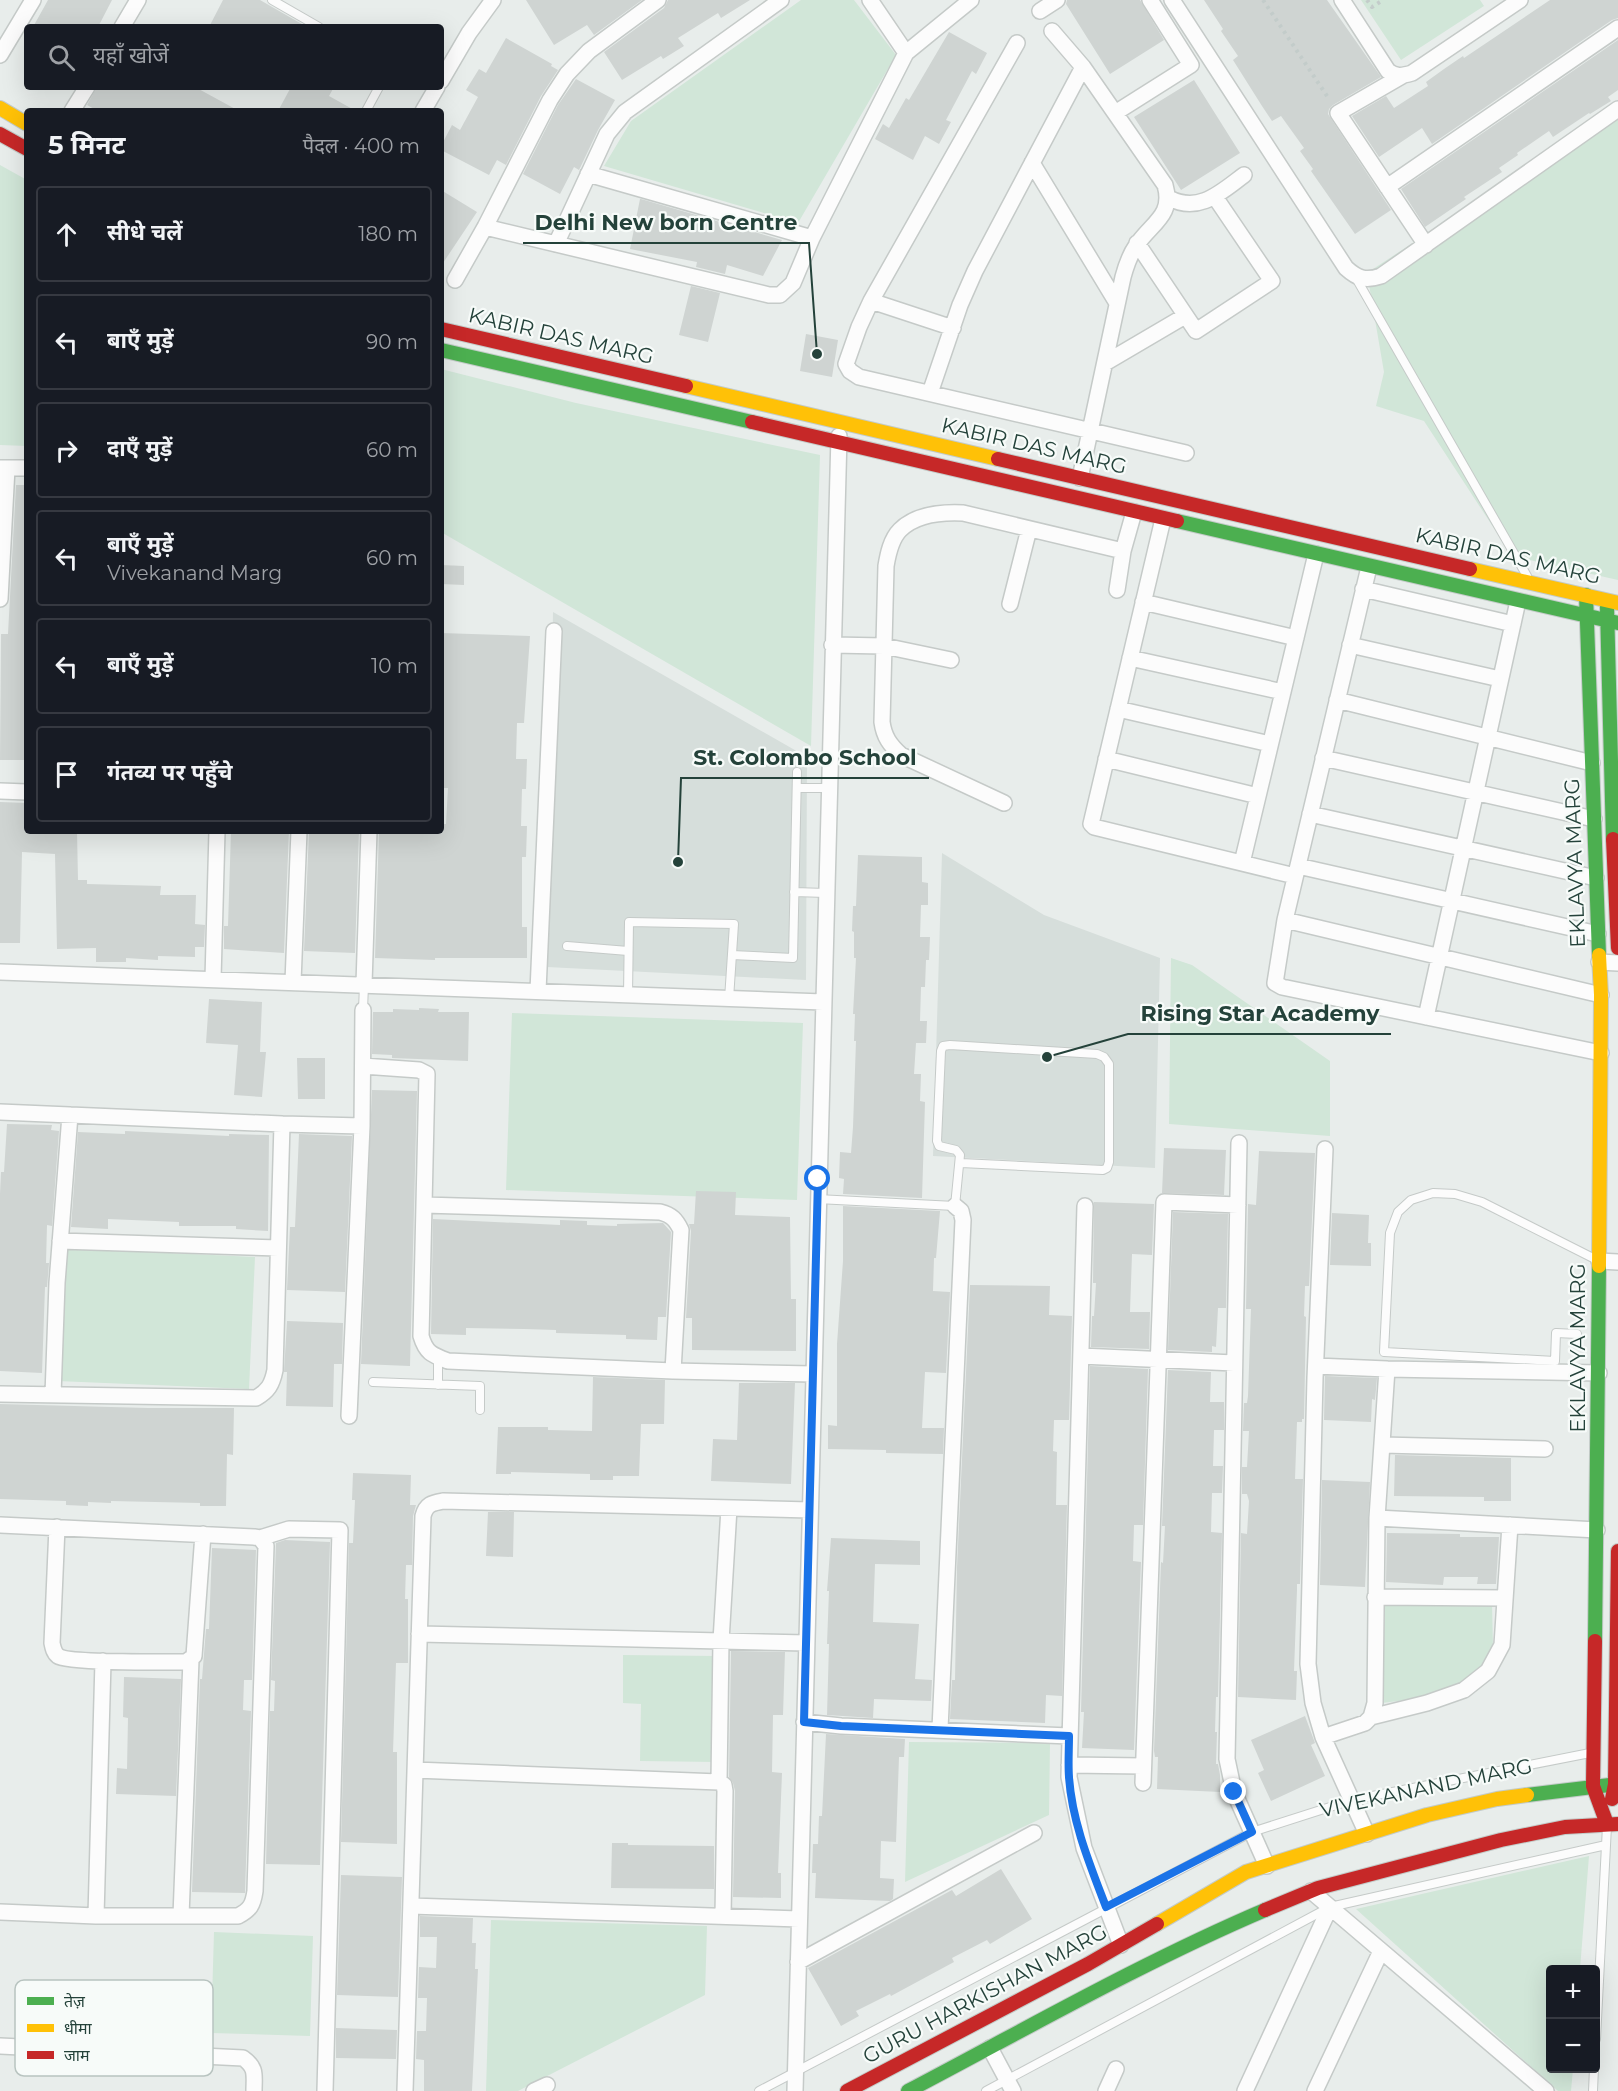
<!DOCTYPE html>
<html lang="hi">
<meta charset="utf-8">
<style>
body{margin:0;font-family:Montserrat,"Noto Sans Devanagari",sans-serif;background:#20242c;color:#f1f3f6}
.controls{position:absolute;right:18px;bottom:18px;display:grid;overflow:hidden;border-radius:6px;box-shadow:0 6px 24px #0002}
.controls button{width:54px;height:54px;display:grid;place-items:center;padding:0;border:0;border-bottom:2px solid #363941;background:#171b24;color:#f1f3f6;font:30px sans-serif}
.stop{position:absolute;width:18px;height:18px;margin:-14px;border:4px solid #1a73e8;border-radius:50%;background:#fff}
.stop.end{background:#1a73e8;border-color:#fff;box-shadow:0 2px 6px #0008}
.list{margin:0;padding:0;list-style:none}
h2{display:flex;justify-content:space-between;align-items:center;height:78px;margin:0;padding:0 24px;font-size:26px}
h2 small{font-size:20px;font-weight:400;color:#9ea1a6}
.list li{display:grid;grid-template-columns:39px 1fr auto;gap:18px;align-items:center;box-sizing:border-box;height:96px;margin:0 12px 12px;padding:0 12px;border:2px solid #363941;border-radius:6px}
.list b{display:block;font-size:22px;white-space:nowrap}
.list p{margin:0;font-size:20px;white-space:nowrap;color:#9ea1a6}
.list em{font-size:20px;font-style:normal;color:#9ea1a6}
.icon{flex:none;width:33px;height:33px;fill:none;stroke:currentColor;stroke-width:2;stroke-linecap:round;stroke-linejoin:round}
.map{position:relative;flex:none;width:1618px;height:2091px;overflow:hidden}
.search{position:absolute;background:#171b24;box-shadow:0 6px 24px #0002;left:24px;top:24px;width:420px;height:66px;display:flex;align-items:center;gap:15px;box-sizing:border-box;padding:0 21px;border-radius:6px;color:#9ea1a6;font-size:22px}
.panel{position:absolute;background:#171b24;box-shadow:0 6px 24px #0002;left:24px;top:108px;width:420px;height:726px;border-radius:6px}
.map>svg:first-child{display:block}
.built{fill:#d6dedb}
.green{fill:#d1e6d8}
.building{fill:#cfd4d2}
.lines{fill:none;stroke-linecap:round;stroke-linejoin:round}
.lane-casing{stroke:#c5cac8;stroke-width:10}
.street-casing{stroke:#c5cac8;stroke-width:18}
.fast-casing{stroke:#c3cbc8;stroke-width:16}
.slow-casing{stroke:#c3cbc8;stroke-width:16}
.jam-casing{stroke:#c3cbc8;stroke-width:16}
.path{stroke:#c3ccca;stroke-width:4;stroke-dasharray:3 4.5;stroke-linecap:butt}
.lane{stroke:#fcfcfc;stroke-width:8}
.street{stroke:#fcfcfc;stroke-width:15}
.fast{stroke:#4caf50;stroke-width:14}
.slow{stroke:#ffc107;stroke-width:14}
.jam{stroke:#c62828;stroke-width:14}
.route{stroke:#1a73e8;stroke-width:8}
.labels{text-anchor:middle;stroke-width:4.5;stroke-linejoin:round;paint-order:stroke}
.street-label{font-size:21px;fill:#24423a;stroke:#f7fbf9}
.key{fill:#f7fbf9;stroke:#b8c4c0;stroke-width:1.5}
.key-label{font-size:16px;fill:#24423a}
.leader{fill:none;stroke:#24423a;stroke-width:2}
.callout-dot{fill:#24423a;stroke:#f7fbf9;stroke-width:2}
.callout-label{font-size:22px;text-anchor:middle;font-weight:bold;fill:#24423a;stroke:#f7fbf9;stroke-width:4.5;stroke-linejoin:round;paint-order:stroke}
</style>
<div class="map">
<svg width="1618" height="2091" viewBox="0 0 1618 2091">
<rect width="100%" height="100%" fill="#e8edeb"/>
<!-- built -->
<path class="built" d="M553,612L807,757L806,980L547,967Z
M942,853L1044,915L1160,958L1155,1168L933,1156Z"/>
<!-- green -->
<path class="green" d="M801,0H854L896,55L798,223L604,166L631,121Z
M1361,0H1480L1484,6L1401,60Z
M1618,108V580L1512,556L1424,421L1376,406L1384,372L1367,273Z
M0,165L27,180V446L0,445Z
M441,369L576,403L820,455L811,746L441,532Z
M1171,958L1192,965L1330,1061V1136L1169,1124Z
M512,1013L803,1023L797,1200L506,1190Z
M63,1248L255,1257L249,1389L57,1381Z
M1385,1600L1492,1603L1493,1647L1477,1675L1438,1696L1382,1703Z
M623,1655L717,1656L716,1762L640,1761L641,1704L623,1703Z
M909,1742L1050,1743L1049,1815L905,1882Z
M1589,1856L1580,1969L1550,1970V2068L1573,2069L1571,2091H1558L1356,1909Z
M491,1920L707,1926L705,1995L518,2091H486Z
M214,1932L313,1936L310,2036L211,2033Z"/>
<!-- building -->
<path class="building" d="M48,0H112L98,27H33Z
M223,0H260L307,27H209Z
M526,0H642L594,35L587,25L554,45Z
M668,0H750L721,18L718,13L678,38L684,46L663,59L661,56L622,80L604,52L664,8Z
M1067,0H1140L1164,40L1110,74L1066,4Z
M1204,0H1327L1381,77L1333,105L1329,109L1328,114L1391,210L1355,234L1311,171L1313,169L1300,151L1304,148L1281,116L1272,121L1262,106L1233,60L1238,56L1221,31L1223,29Z
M1550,0H1618V18L1612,20L1432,144L1422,128L1379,157L1352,116L1386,96L1394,108L1428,86L1426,82L1444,69L1463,56L1464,58Z
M949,32L987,53L976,74L972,71L946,120L951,122L939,144L925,136L913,160L875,139L883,124L889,128L906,98L909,100Z
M506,38L552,64L551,66L558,70L541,96L506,165L497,160L489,175L441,150V146L452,125L460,130L478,97L466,90L479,69L486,73Z
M1618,40V90L1608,97L1611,101L1590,114L1589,113L1553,137L1549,131L1517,153L1518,155L1499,168L1502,172L1464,197L1466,199L1425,227L1401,189Z
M576,79L615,100L598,130L580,168L579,170L574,167L560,194L523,174L558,105Z
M1194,80L1240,153L1181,190L1134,117Z
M97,87H195L239,111H98L87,105Z
M291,87H334L329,96L356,111H278Z
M441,190L477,212L441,266Z
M640,199H641L782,240L763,276L727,265L725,274L696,267L697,262L630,249Z
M691,286L720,293L708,342L679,335Z
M806,334L838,340L832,377L800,371Z
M16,485H27V760H0L1,634H8Z
M441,565L464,566V585L441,584Z
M441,633L530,636L524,723H517L516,759H527L526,789H522L521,826H527L526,857H522V927H527V958H435V960L375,958L379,831H441V824H446L448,788H441Z
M0,802L27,803V831H77L78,880H87V884L161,886L160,895H196L195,924L205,925L204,947H195V957L158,956V960L126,958V962H96V948L57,949L55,854L22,852L20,943H0Z
M231,831H289L284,953L224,949V926H228Z
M309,831H359L355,953L304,951Z
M858,855L922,857V882L928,883V905H921L920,937H930L929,960H926L925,987H921L920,1021H927L926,1043H916L914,1074H921L920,1101L925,1102L922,1198L843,1194L844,1179L839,1178L840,1152L851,1153L853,1127L856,1041H854L855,1014H853L856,958H854V932L852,931L853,906H856Z
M209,999L262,1002L260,1052H266L262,1097L234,1095L238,1045L206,1043Z
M419,1008L439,1009L438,1012H469L468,1061L392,1058V1055L372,1054L373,1012H393V1009L419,1010Z
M297,1058H325V1099H298Z
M372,1090L417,1091L410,1366L361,1364Z
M7,1124L52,1125L51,1130L59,1131L52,1226L47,1225L46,1263H49L47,1287H45L42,1373L0,1371V1194L1,1172H4Z
M125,1131L229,1136V1134L269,1135L268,1231L236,1229V1226H179V1222L108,1219V1229L71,1227L78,1132L125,1134Z
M299,1134L352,1136L345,1292L287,1290L290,1227H295Z
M1164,1148L1226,1150L1224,1195L1162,1193Z
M1259,1151L1315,1153L1309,1286H1305L1304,1316L1306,1317L1304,1419H1302V1422H1297L1295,1479H1303L1300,1584H1297V1590L1294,1671H1297L1296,1700L1238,1697L1241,1533L1247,1534L1249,1501L1247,1494H1242V1467H1247L1249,1431H1243L1244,1403H1247L1248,1396L1251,1309H1246L1248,1206V1204L1256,1205Z
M696,1191L736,1192L735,1215L790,1217L791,1299H796V1351L692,1350V1318H686L691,1231L689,1224H694Z
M1094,1202L1154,1204L1152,1255L1132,1254L1130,1312H1150L1149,1349L1091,1347L1092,1316H1094L1096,1283H1093Z
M843,1206L940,1211L936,1258H934L933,1291L950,1292L946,1373L925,1372L922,1428H944L943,1454L886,1453V1450L828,1449V1425L837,1426V1344L843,1261Z
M1173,1212L1228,1214L1226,1308H1218L1216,1347L1212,1346V1352L1168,1350Z
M1332,1213L1369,1215L1368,1243H1371V1266L1330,1265Z
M433,1219L560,1225V1220L587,1221V1225L617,1226V1224L663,1223L671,1232L666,1317H658L657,1340L626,1339V1335L556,1333V1330L524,1329L466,1328V1335L431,1334Z
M970,1285L1050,1286L1049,1315L1072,1316L1069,1420H1054L1053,1451L1057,1452L1056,1505H1067L1062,1696L1046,1695L1045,1723L950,1719L952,1680H955L957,1568Z
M287,1321L343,1323L342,1364H334L333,1407L286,1406L287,1372H284Z
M1090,1366L1148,1369L1143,1525H1134L1133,1561L1141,1562L1134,1750L1082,1748L1084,1712H1081Z
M1168,1370L1211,1372L1210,1402H1224V1430H1214L1213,1466H1223L1222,1493H1212L1211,1532L1222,1533L1218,1697H1216L1215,1732H1217L1216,1764H1218L1220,1775V1792L1157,1789L1158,1757H1155L1154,1751L1161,1562L1163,1563L1165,1526H1162Z
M1325,1376L1377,1378L1375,1400L1372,1399L1371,1422L1324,1420Z
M593,1377L665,1380L664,1424H641L639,1476H613V1480H590V1474L511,1472V1474H496L498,1427H548V1430L592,1431Z
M739,1383H795L791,1484L711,1481L713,1439L737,1440Z
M0,1404L148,1408H234L233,1455L227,1454L226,1506H200V1503L111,1501V1503L88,1502V1506L66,1505V1501L0,1499Z
M1395,1455L1511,1458V1501H1484V1497L1394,1496Z
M353,1473L411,1475L410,1505H416L413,1516L412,1565H406L405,1599H408V1663H396L393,1752H397V1844L341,1842L349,1543H353L355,1500H352Z
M1322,1480L1370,1482L1365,1587L1320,1585Z
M488,1512H514L513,1557L486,1556Z
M1387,1533L1460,1534V1537H1499L1496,1584H1477L1478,1577H1444L1443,1585L1386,1582Z
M831,1538L920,1541V1565L875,1564L873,1622L919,1624L915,1679L932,1680L931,1701L874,1699L873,1718L827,1715L829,1644H827L829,1591H827Z
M285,1540L330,1542L320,1865L266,1864L270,1711H274L275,1681L271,1680L276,1543Z
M212,1548L256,1550L252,1680H244L243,1710L251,1711L245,1893L192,1892L200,1679H202L206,1629H209Z
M731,1651L785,1652L783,1715H773L772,1772L782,1773L778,1873H781V1898L733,1897L735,1791L733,1783L729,1777Z
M124,1677L181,1679L176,1796L116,1794L117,1768L127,1769L128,1718L123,1717Z
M1305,1716L1315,1743L1311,1745L1325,1776L1271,1801L1258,1773L1264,1770L1251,1740Z
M826,1734L905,1739L904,1757H899L896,1842L881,1841L880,1878L894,1879L893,1899L890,1901L815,1898L816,1873H812L813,1844H818L819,1816H822Z
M612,1843H628V1845L714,1846V1889L611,1888Z
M1001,1869L1032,1919L990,1944L987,1940L952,1958L954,1962L891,1996L890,1994L856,2011L859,2016L841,2026L808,1968L952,1890L956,1896Z
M341,1875L402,1877L398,1997L337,1995Z
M420,1916L473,1918L472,1943H476L475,1969H478L472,2091H424V2060L416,2059L417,2031H426L427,1998H418L419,1967L436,1968L437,1937H420Z
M336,2028L397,2030L396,2059L336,2058Z"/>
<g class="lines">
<!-- lane casing -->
<g class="lane-casing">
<path id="lane" d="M272,0L319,27
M366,111L379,87
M1356,278L1527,576
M797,788H828
M794,892L826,893
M567,946L628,951
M732,955L793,958L797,772
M628,995L629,922L734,924L729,999
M363,1010L364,985
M817,1199L955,1206L960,1155L956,1150L939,1146L937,1141L941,1051L943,1046L950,1045L1097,1054L1104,1057L1109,1064V1162L1107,1168L1103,1170L961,1163
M1577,1334L1556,1333L1555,1361L1384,1352L1390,1233L1398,1212L1411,1200L1433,1193L1455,1194L1482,1202L1595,1259
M438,1357V1385
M373,1382L480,1386V1410
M1596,2039L1607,1826
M759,2091L1252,1832L1352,1800L1590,1753
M986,2091L1330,1907L1606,1845
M1593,2091L1594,2068"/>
</g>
<!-- street casing -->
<g class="street-casing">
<path id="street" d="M1172,0L1346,268C1358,279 1366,281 1381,276L1618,109
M1342,0L1388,71C1396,77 1402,76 1412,73L1520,0
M1040,11L1057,0
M122,27L138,0
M1052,31L1083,67L1165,185C1174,216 1151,223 1136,246C1129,256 1126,266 1123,277L1080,478
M1017,43L871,301L859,327L846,364L850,371L859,377L1186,453
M906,53L971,0
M0,55L33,0
M1402,76L1338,113L1426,245
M441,81L469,33L493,0
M72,111L87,87
M423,111L437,87
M1115,113L1191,65L1150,0
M1032,163L1117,303
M588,174L812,238L906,53L870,0
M1387,187L1618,28
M1169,198C1199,214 1221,192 1244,175
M485,227L769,295H780L793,283L812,238
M1137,243L1196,331L1272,281L1215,197
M556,244L607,134L625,112L781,0
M455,280L485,227L550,100L567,74L589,51L658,0
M871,301L953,328
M1105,363L1185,316
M930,393L960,305L975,271L1083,67
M0,468H27
M1163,519L1091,824L1094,827L1295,876
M1369,567L1285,920L1275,983L1282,987L1601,1053
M1363,589L1513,624
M1117,590L1123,551
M0,599L7,468
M1143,602L1296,638
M1010,604L1029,529
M832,645L884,646L951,660
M1350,645L1500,679
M1130,658L1283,692
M1337,700L1592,763
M1118,709L1270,744
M1323,758L1594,819
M1106,759L1258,796
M0,791L27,792
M1004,803L901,755C890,745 884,737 882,722L886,566C888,554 891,539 900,530C916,514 942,512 963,513L1123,551L1134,512
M1310,814L1596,878
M1242,863L1316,554
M1298,866L1598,934
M1285,920L1601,995
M1599,962L1618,963
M0,972L823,1002
M213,979L217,831
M293,982L299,831
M364,984L369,831
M538,991L554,631
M1426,1017L1518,601
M363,1066L419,1070L427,1074L421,1336C426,1353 432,1355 448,1361L673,1371L813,1374
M0,1112L282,1124L275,1370C272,1385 268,1391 256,1398L0,1394
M282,1124L362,1126
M1239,1143L1227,1759L1234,1792L1267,1866
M1325,1149L1315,1378L1308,1664L1313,1703L1323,1737L1367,1834
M424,1205L660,1212C672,1215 676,1220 681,1230L673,1371
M1085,1206L1069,1777L1084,1848L1121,1945
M60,1241L278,1248
M1599,1261L1618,1262
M1081,1356L1234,1363
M1316,1366L1387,1369
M53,1395L57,1283L70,1115
M349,1416L362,1126L363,1010
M1382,1445L1545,1449
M1377,1518L1597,1530
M0,1525L254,1537L260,1538L266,1546L255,1891C253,1905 250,1910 238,1916H96L0,1912
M57,1527L52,1643C53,1648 54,1653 58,1656C67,1663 168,1662 186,1662L194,1656L203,1534
M260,1538L289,1529L340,1530L325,2091
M1375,1597L1505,1598
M419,1634L806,1643
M1371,1717L1427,1703L1464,1690L1488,1671L1502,1645L1510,1525
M804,1722L841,1726L1069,1736
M940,1729L963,1220L961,1211L955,1206
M1323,1737L1365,1723L1371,1717L1375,1703L1377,1518L1387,1369L1599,1373
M1069,1765L1143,1766
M415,1770L719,1782L724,1785L725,1791L723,1916
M719,1782L721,1641L729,1508
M1143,1783L1164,1202L1238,1205
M1311,1891L1546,2091
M411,1906L799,1919
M96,1916L103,1661
M181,1916L191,1660
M798,1962L1034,1833
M0,2046L243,2058C257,2068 254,2075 254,2091
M990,2048L1013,2091
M405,2091L423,1516C426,1504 432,1503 443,1501L810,1510
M534,2091L547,2085
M795,2091L839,436
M1106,2091L1116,2069
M1245,2091L1330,1907
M1315,2091L1381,1951"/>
</g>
<!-- fast casing -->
<g class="fast-casing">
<path id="fast" d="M441,350L752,422
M1177,521L1618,623
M1586,595L1599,955
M1607,607L1613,839
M1595,1641L1599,1266
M1527,1795L1618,1784
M908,2091C1026,2029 1143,1962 1265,1910"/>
</g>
<!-- slow casing -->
<g class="slow-casing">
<path id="slow" d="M0,108L27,124
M686,386L998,459
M1470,569L1618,603
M1599,1266L1601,995L1599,955
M1157,1924L1246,1872L1427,1815L1497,1799L1527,1795"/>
</g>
<!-- jam casing -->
<g class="jam-casing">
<path id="jam" d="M0,134L27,149
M441,329L686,386
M752,422L1177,521
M998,459L1470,569
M1613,839L1618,948
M1595,1641L1593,1786L1607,1824
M1612,1799L1615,1784L1618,1551
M1265,1910L1318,1888L1501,1840L1565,1827L1618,1824
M847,2091L1088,1964L1157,1924"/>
</g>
<!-- path -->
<path class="path" d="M1263,0L1329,99
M1367,0L1372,7L1383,0"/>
<!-- lane -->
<use href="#lane" class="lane"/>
<!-- street -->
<use href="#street" class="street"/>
<!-- fast -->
<use href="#fast" class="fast"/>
<!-- slow -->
<use href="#slow" class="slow"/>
<!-- jam -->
<use href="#jam" class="jam"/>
</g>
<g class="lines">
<!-- route -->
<path class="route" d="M818,1179L804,1722L841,1726L1069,1736C1069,1749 1068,1764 1069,1777C1072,1822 1090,1865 1106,1907L1252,1832L1234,1792"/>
</g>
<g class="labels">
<!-- street labels -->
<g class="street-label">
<text transform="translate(561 336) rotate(13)" y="7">KABIR DAS MARG</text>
<text transform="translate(1034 446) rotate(13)" y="7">KABIR DAS MARG</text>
<text transform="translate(1508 556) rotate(13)" y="7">KABIR DAS MARG</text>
<text transform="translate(1575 863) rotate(-92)" y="7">EKLAVYA MARG</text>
<text transform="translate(1578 1348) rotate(-90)" y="7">EKLAVYA MARG</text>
<text transform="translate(1426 1788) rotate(-12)" y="7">VIVEKANAND MARG</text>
<text transform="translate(985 1994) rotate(-28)" y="7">GURU HARKISHAN MARG</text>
</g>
</g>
<!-- legend -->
<rect x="15" y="1980" width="198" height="96" rx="9" class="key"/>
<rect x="27" y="1997" width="27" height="8" fill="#4caf50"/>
<rect x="27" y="2024" width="27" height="8" fill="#ffc107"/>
<rect x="27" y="2051" width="27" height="8" fill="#c62828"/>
<g class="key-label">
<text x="64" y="2007">तेज़</text>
<text x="64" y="2034">धीमा</text>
<text x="64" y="2061">जाम</text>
</g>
<!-- callouts -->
<path class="leader" d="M817 354L809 243H523M678 862L681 778H929M1047 1057L1128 1034H1391"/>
<g class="callout-dot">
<circle cx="817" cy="354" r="6"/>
<circle cx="678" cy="862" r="6"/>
<circle cx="1047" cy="1057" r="6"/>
</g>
<g class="callout-label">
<text x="666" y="230">Delhi New born Centre</text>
<text x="805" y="765">St. Colombo School</text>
<text x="1260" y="1021">Rising Star Academy</text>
</g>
</svg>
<div class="controls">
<button>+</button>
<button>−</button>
</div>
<div class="stop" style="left:818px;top:1179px"></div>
<div class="stop end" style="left:1234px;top:1792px"></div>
<div class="search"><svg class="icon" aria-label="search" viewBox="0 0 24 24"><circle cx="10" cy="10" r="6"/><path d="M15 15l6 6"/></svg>यहाँ खोजें</div>
<section class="panel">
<h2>5 मिनट<small>पैदल · 400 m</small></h2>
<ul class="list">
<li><svg class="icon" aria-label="ahead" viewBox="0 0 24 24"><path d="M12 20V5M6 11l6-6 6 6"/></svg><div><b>सीधे चलें</b></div><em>180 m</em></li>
<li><svg class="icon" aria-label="left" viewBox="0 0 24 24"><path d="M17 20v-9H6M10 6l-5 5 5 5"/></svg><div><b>बाएँ मुड़ें</b></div><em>90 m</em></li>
<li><svg class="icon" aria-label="right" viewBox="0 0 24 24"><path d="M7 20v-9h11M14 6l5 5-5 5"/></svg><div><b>दाएँ मुड़ें</b></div><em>60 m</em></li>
<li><svg class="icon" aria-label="left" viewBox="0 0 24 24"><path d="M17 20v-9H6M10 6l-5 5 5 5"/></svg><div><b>बाएँ मुड़ें</b><p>Vivekanand Marg</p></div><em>60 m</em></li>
<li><svg class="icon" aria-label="left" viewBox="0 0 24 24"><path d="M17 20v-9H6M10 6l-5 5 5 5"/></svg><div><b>बाएँ मुड़ें</b></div><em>10 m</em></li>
<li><svg class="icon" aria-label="arrive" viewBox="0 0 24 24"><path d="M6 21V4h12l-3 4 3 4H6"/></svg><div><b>गंतव्य पर पहुँचे</b></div></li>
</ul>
</section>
</div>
